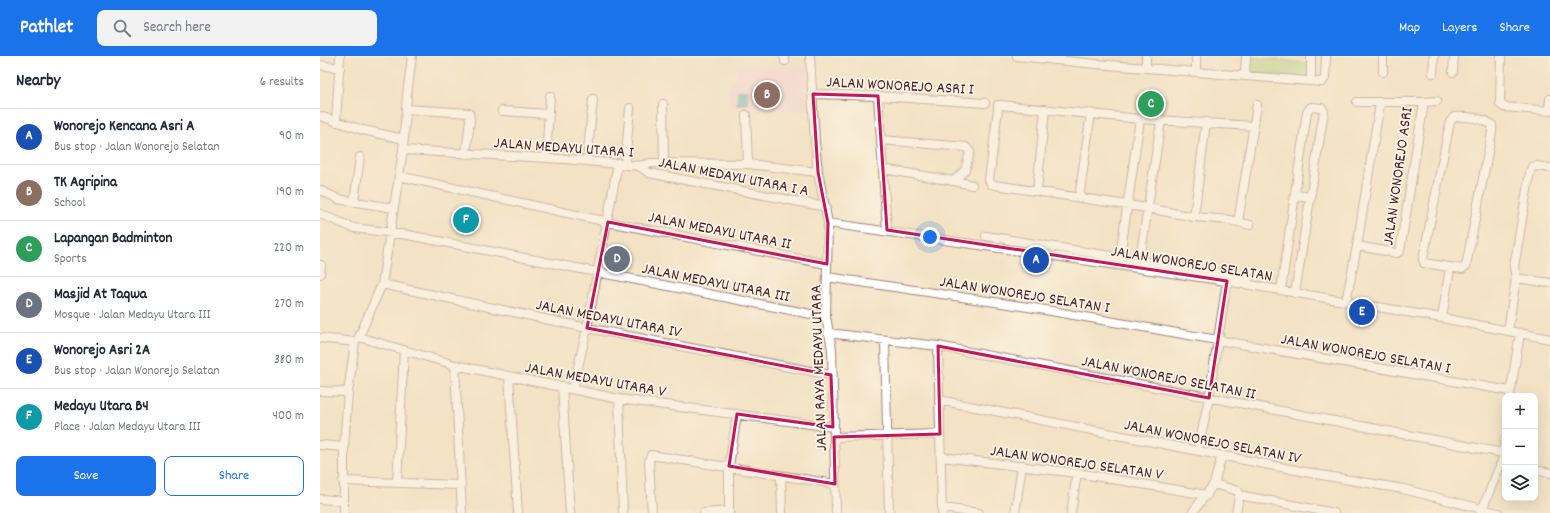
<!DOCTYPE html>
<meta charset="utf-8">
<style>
body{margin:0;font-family:Dekko,sans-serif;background:#f2f2f3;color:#1f2937}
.controls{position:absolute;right:12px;bottom:12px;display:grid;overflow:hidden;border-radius:8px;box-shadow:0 4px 16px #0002}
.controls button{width:36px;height:36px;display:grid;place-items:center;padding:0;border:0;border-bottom:1px solid #e0e1e3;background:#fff;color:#1f2937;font:20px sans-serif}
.you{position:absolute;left:610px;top:181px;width:14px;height:14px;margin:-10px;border:3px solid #fff;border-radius:50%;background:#1a73e8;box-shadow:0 0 0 6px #1a73e833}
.badge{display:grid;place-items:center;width:26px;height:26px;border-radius:50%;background:#1a73e8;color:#fff;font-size:13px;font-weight:700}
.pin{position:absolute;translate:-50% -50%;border:2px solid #fff;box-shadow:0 1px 4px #0006}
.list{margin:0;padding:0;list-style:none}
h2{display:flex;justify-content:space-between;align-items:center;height:52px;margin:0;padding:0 16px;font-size:17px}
h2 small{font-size:13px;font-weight:400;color:#747a83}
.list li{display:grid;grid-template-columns:26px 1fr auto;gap:12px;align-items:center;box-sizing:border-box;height:56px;padding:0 16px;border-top:1px solid #e0e1e3}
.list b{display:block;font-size:15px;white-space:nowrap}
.list p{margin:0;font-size:13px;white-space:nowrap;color:#747a83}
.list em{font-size:13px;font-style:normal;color:#747a83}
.actions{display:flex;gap:8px;padding:12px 16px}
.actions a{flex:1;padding:9px 0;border:1px solid #1a73e8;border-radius:8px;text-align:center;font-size:14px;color:#1a73e8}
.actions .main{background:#1a73e8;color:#fff}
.icon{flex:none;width:22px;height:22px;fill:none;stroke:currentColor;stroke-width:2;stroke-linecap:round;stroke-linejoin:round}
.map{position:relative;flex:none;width:1230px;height:457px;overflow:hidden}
header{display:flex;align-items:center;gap:24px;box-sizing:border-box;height:56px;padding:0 20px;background:#1a73e8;color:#fff}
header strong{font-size:19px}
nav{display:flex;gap:22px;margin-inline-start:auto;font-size:14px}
.search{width:280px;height:36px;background:#f2f2f3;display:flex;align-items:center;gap:10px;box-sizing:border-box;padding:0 14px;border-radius:8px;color:#747a83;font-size:15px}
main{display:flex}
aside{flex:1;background:#fff}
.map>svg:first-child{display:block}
.built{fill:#f5cfdb}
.green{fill:#a5cd78;stroke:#787652}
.water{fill:#46b6bd;stroke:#486a74}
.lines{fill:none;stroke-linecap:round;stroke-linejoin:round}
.minor-casing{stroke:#9e8078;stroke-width:10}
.minor{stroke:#fff;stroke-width:8}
.marked{fill:none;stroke:#c2185b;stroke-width:3;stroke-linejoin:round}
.labels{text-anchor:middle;stroke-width:3.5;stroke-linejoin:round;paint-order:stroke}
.street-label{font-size:16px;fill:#4a1f2b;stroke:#fcf5e5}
</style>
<header>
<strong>Pathlet</strong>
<div class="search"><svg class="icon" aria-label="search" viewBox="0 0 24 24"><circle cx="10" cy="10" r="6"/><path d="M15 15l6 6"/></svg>Search here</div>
<nav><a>Map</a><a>Layers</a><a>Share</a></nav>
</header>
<main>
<aside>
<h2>Nearby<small>6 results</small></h2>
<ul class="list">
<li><span class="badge" style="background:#1a4fb4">A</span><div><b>Wonorejo Kencana Asri A</b><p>Bus stop · Jalan Wonorejo Selatan</p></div><em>90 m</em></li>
<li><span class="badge" style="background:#8d6e63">B</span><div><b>TK Agripina</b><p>School</p></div><em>190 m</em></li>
<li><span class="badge" style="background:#2e9e5b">C</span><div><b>Lapangan Badminton</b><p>Sports</p></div><em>220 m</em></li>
<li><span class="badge" style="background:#6b7280">D</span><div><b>Masjid At Taqwa</b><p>Mosque · Jalan Medayu Utara III</p></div><em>270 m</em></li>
<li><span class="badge" style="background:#1a4fb4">E</span><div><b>Wonorejo Asri 2A</b><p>Bus stop · Jalan Wonorejo Selatan</p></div><em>380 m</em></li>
<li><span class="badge" style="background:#0f9aa8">F</span><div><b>Medayu Utara B4</b><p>Place · Jalan Medayu Utara III</p></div><em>400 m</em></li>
</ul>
<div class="actions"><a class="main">Save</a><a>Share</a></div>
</aside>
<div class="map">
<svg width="1230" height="457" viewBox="0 0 1230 457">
<rect width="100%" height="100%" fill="#fcf5e5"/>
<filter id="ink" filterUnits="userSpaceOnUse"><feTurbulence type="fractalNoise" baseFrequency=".025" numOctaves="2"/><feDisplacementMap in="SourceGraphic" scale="8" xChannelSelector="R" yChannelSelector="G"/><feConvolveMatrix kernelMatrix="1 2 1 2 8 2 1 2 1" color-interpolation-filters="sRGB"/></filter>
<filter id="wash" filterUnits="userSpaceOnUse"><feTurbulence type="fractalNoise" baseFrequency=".012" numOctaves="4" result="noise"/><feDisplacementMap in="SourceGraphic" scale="16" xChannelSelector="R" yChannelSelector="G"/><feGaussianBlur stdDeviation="0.9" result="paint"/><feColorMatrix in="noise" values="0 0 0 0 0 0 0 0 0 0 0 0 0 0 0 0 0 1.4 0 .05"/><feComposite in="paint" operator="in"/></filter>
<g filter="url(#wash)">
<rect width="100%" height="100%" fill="#f3e2c4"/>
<!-- built -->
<path class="built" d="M417,9L487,11V55L407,51L409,28L415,23Z"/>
<!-- green -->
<path class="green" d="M928,1L989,7V23L927,18Z
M818,39L846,42L844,57L816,54Z"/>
<!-- water -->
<path class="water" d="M418,34L428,35L427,48H417Z"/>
</g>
<g filter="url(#ink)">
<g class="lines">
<!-- minor casing -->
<g class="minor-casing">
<path id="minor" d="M464,0L465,5
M490,0L495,87L498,116L508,167L506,261L512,293L516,457
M697,0L776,8L1002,26L1005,22L1006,0
M1181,0L1180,48L1184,51L1230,55
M0,9L20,12
M826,12V0
M876,16V0
M1063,16V0
M1133,16L1134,0
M1113,17L1114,0
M925,19L926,0
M991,25V0
M493,38L558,40L665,47
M558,40L567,174
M1104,46L1117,45
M343,48L344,107
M86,53L149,57L150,64L146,98
M182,55L229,58
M1229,55L1230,43
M426,59L428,108
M0,60L43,74L84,83
M1134,61C1145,60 1164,62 1172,69V76L1146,210L1142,213L1104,207L1103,203L1130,66Z
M16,66L20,0
M561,84L646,91L650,96L645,114L634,125L563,113
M83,94L246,103L319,110L330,107L428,108L498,116
M226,102L230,40
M267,105L273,43
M305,108L310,52
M319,110L329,117L506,151
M79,120L288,166L507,208
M634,125L652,129
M0,134L18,143L73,152
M717,135L725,53
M975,139L991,141
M759,142L771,57
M34,146L40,101
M0,158L34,172L88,179L506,261
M874,161L886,66
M918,166L937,49
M508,167L907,225L1122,262L1230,283
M930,169L910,164L874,161L827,152L675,129L671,128L669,124L678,53V49H681L820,63L933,70
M666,180L929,222
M1037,190L1077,197L1080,195L1104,46H1037
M799,207L820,63
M819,210L841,65
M0,218L1,209
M507,221L708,251L1190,335
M1196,222L1230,227
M62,228L267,272L511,319
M961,234L987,56L991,51L1002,52L1004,55L975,237
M1026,246L1037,190L1060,47
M1122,262L1130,212
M1188,275L1196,222L1194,211L1210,116L1212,111L1216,110L1230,112
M508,277L618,290L1183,397
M39,281L135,309L299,343L513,371
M0,282L35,286
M565,285L569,457
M35,286L39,281L62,228L83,94L87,39L92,0
M618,290L622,457
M135,309L142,457
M189,321L198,457
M242,330L250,457
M253,333L267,272L298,107
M0,335L28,336
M1190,339L1200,277
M299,343L303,457
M619,344L1001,419L1083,433L1178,457
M514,381L620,378
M0,389L24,391
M878,394L889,342L907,225
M902,399L894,428L918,435L919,440L916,457
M622,401L757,417L887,439
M1215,414L1230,417
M461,420L462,457
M23,425L141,429
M77,427L84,294
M919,439L1014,457
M0,443L24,445
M622,452L659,457
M1161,456L1182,405L1185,382
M24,457V391L28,336L35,286
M332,457L329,405L331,399L515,428
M384,457L409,455
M409,457V410L417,358
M695,457L702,409
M751,457L757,417
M872,457L894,428"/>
</g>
<!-- minor -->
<use href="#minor" class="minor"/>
</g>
</g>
<!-- marked area -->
<path d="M0 0H1230V457H0ZM493,38L558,40L567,174L907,225L889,342L618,290L620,378L514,381L515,428L409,410L417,358L513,371L511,319L267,272L288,166L507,208L508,167L498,116Z" fill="#f3e2c4" fill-opacity=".55" fill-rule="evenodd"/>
<path class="marked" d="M493,38L558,40L567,174L907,225L889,342L618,290L620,378L514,381L515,428L409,410L417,358L513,371L511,319L267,272L288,166L507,208L508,167L498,116Z"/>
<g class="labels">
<!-- street labels -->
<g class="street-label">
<text transform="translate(580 28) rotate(3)" y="6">JALAN WONOREJO ASRI I</text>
<text transform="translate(244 90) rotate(4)" y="6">JALAN MEDAYU UTARA I</text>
<text transform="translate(414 119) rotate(11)" y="6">JALAN MEDAYU UTARA I A</text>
<text transform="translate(1076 120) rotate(-82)" y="6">JALAN WONOREJO ASRI</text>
<text transform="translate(400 173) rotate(11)" y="6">JALAN MEDAYU UTARA II</text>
<text transform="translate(872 206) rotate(9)" y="6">JALAN WONOREJO SELATAN</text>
<text transform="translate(396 225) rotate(11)" y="6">JALAN MEDAYU UTARA III</text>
<text transform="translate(705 237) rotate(9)" y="6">JALAN WONOREJO SELATAN I</text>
<text transform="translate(289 261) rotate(11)" y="6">JALAN MEDAYU UTARA IV</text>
<text transform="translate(1046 296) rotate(10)" y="6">JALAN WONOREJO SELATAN I</text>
<text transform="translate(497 312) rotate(-92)" y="6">JALAN RAYA MEDAYU UTARA</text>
<text transform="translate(849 320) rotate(11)" y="6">JALAN WONOREJO SELATAN II</text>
<text transform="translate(276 322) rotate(10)" y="6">JALAN MEDAYU UTARA V</text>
<text transform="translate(893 384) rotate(11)" y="6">JALAN WONOREJO SELATAN IV</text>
<text transform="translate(757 405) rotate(8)" y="6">JALAN WONOREJO SELATAN V</text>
</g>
</g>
</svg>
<div class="controls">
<button>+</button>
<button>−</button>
<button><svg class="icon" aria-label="layers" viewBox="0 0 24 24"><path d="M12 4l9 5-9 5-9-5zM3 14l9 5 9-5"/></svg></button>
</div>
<div class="you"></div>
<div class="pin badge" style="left:716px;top:204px;background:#1a4fb4">A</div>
<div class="pin badge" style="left:447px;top:39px;background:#8d6e63">B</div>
<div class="pin badge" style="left:831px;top:48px;background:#2e9e5b">C</div>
<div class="pin badge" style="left:297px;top:203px;background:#6b7280">D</div>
<div class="pin badge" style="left:1042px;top:256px;background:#1a4fb4">E</div>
<div class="pin badge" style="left:146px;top:164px;background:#0f9aa8">F</div>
</div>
</main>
